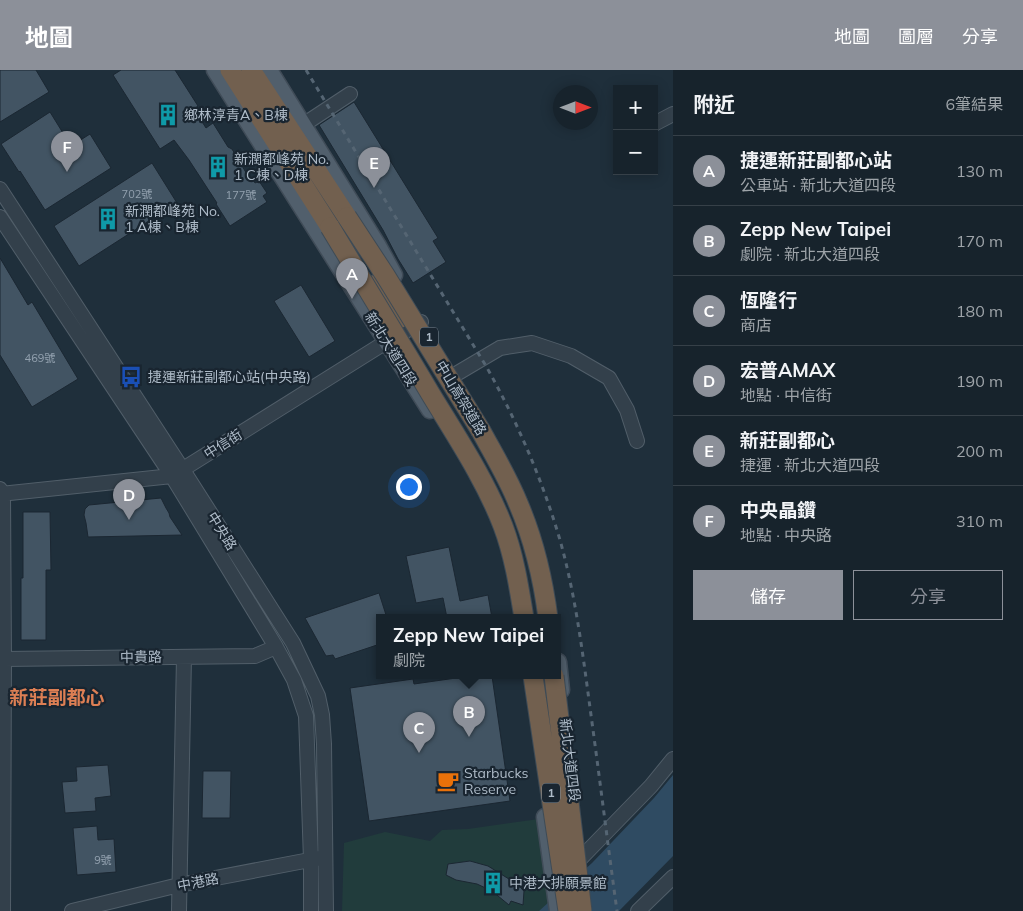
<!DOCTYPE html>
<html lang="zh-TW">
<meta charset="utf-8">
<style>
body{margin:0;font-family:Mulish,"Noto Sans TC",sans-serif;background:#202b34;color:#f1f3f6}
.controls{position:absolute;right:15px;top:15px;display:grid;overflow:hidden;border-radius:0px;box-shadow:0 2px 12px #0003}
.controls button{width:45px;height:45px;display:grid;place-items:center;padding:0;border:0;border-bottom:1px solid #364048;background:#17232c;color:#f1f3f6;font:25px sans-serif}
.compass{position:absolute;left:553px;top:15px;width:45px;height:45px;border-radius:50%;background:#17232c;box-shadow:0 2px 12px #0003;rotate:90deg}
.you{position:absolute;left:408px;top:416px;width:18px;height:18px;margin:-12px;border:4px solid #fff;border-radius:50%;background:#1a73e8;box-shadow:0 0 0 8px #1a73e833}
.badge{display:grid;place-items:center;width:32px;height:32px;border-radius:50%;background:#8c9099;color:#fff;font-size:16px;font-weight:700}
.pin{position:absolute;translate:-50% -41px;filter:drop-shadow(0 1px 2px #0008)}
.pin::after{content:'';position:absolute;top:26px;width:18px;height:15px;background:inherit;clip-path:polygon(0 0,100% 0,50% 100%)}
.popup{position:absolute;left:376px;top:544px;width:185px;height:65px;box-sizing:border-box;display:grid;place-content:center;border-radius:0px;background:#17232c;filter:drop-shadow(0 1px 4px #0005);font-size:16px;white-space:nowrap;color:#9ea4a9}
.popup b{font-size:19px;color:#f1f3f6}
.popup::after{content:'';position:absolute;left:50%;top:100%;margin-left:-10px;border:10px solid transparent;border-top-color:#17232c}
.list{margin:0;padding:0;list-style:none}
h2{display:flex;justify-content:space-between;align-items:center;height:65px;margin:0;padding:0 20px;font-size:21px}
h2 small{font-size:16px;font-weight:400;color:#9ea4a9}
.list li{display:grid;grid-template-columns:32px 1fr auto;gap:15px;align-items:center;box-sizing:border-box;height:70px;padding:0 20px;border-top:1px solid #364048}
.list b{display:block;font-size:19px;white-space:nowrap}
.list p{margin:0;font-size:16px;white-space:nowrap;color:#9ea4a9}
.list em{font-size:16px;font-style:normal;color:#9ea4a9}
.actions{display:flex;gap:10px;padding:15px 20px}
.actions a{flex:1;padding:11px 0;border:1px solid #8c9099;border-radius:0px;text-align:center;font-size:18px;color:#8c9099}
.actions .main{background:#8c9099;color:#fff}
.map{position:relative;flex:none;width:673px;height:841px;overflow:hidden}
header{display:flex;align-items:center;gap:30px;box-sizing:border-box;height:70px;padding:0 25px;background:#8c9099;color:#fff}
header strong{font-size:24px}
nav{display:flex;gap:28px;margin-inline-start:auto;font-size:18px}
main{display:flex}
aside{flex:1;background:#17232c}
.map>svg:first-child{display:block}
.green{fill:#213c3c}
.water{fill:#2f4b62}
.building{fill:#425463;stroke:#1b2732}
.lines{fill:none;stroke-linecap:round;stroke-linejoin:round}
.minor-casing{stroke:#515e69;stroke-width:16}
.major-casing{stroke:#404c58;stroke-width:19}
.highway-casing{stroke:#3e4b56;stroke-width:21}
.minor{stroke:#33404b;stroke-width:14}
.major{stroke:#515f6c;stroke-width:16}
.highway{stroke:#72604f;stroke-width:19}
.rail{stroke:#556573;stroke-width:3;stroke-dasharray:5 5;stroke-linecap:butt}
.highway-bridge-casing{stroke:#3e4b56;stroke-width:21;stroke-linecap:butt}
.highway-bridge{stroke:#72604f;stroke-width:19}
.labels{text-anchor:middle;stroke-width:4.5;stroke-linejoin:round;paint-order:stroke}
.number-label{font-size:11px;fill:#93a1af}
.shield{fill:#192530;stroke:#818e9a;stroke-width:1}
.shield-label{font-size:12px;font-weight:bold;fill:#aebbc8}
.poi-label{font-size:14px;fill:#aebbc8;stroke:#192530;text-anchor:start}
.street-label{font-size:14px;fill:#aebbc8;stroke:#192530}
.district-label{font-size:19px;font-weight:bold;fill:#dd7f54;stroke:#192530}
</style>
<header>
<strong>地圖</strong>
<nav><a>地圖</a><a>圖層</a><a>分享</a></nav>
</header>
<main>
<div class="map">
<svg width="673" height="841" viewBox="0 0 673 841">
<rect width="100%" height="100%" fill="#1f2f3b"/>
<!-- green -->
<path class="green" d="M539,749L553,841H342L344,773L385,762L430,771L442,760L468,759Z"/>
<!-- water -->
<path class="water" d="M673,705V786L619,841H539L592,793L654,728Z"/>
<!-- building -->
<path class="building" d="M0,0H36L49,22L0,52Z
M121,0H175L198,36L194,39L206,58L213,53L228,77L232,79L251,111L253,109L255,113L259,111L267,123L263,126L267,132L230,156L216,134L217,133L189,90L174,70L160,79L113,5Z
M354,32L438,168L433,171L446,192L413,213L398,189L383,160L319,55Z
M50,42L71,76L90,64L111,98L45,140L20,101L19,102L1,74Z
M152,93L177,133L79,196L54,156Z
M0,188L28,235L32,232L78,309L32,337L0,285Z
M301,215L335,271L309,287L274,231Z
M161,428L166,438L169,443L170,447L182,465L88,467L86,453L84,445L85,439L89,435Z
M23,442H50L51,500H46V570H21V508H23Z
M449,477L460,531L488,525L492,548H447L443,528L416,533L406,486Z
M379,523L387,548H380V574L335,589L333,585L326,586L305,548Z
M470,606H492L510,731L369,751L350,618L413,609L414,614Z
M108,695L111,726L95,728L96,741L65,743L62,712L77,711L76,697Z
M203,701H231L230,748H202Z
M97,756L98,770L114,769L116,802L77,805L73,758Z
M470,791L488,796L517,814L524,821L523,835L511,831L509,835L492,821L477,814L456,810L446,805L448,794Z"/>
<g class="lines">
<!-- minor casing -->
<g class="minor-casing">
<path id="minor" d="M654,54L673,44
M303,55L350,24
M0,119L183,400L293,573L318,626L322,645L324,674L326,841
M0,147L172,406L276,577L294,610L306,646L311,790V841
M451,307L500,278L532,273L571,286L609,308L627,340L637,371
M0,419L3,424L4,589L3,841
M0,424L172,406L378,277L421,252
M4,589L255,586L276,577
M570,796L582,787L651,716L673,689
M72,841L179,815L320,788
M179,841L184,587
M638,841L673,807"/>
</g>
<!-- major casing -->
<g class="major-casing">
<path id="major" d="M215,0L430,340
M269,0L378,176L394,205
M558,592L561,620
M545,747L558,841"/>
</g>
<!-- highway casing -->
<g class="highway-casing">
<path id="highway" d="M230,0L330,157L339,169
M251,0L347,147
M373,215L399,249
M481,361C494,385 508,408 518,433C534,470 543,509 548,548
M543,606L550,659"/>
</g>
<!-- minor -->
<use href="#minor" class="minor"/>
<!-- major -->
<use href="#major" class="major"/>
<!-- highway -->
<use href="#highway" class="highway"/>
<!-- rail -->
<path class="rail" d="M306,0L486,296C517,351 542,409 560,470C576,527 583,586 591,645C600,711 608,776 617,841"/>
<!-- highway-bridge casing -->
<g class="highway-bridge-casing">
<path id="highway-bridge" d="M347,147L385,205L481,361
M330,157C363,212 397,267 430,323C456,366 485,409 503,456C514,485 519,517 524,548
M533,606L568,841
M554,606L582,841"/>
</g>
<!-- highway-bridge -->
<use href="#highway-bridge" class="highway-bridge"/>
</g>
<!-- icons -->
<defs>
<g id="building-bare" transform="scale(1.725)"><path d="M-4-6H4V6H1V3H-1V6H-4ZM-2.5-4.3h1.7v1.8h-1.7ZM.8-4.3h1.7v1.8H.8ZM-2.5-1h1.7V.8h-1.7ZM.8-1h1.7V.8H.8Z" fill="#0f9aa8" stroke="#192530" stroke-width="2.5" paint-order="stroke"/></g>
<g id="bus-bare" transform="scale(1.725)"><path d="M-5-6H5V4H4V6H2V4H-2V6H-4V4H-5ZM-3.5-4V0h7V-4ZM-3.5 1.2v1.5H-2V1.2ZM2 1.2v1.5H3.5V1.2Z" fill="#1a4fb4" stroke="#192530" stroke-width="2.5" paint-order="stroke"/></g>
<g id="cafe-bare" transform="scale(1.725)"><path d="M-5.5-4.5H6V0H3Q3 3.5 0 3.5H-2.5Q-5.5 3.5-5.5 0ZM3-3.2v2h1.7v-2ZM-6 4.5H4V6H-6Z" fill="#e8710a" stroke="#192530" stroke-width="2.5" paint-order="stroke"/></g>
</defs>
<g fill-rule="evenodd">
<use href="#building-bare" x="168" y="45"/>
<use href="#building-bare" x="218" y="97"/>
<use href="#building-bare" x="108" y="149"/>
<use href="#bus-bare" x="131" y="307"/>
<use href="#cafe-bare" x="448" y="711"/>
<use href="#building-bare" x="493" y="813"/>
</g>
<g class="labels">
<!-- number labels -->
<g class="number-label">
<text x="137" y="128">702號</text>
<text x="241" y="129">177號</text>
<text x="40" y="292">469號</text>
<text x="103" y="794">9號</text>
</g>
<!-- shield labels -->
<g class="shield">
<rect x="420" y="257.5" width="18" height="19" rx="4"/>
<rect x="542" y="713.5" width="18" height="19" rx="4"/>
</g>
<g class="shield-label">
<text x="429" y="271">1</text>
<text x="551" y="727">1</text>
</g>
<!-- poi labels -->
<g class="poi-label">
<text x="184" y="50">鄉林淳青A、B棟</text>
<text x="234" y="94">新潤都峰苑 No.<tspan x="234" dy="16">1 C棟、D棟</tspan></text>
<text x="125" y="146">新潤都峰苑 No.<tspan x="125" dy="16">1 A棟、B棟</tspan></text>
<text x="148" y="312">捷運新莊副都心站(中央路)</text>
<text x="464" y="708">Starbucks<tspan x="464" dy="16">Reserve</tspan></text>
<text x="509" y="818">中港大排願景館</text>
</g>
<!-- street labels -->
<g class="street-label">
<text transform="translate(391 279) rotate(58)" y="5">新北大道四段</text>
<text transform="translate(461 328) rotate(59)" y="5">中山高架道路</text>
<text transform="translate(223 374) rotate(-32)" y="5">中信街</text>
<text transform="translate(222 461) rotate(58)" y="5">中央路</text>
<text transform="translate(141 587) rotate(-1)" y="5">中貴路</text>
<text transform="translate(570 690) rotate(83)" y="5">新北大道四段</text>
<text transform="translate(198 812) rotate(-11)" y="5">中港路</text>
</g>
<!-- district labels -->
<g class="district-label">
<text x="57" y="634">新莊副都心</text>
</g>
</g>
</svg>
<div class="controls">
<button>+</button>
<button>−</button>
</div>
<svg class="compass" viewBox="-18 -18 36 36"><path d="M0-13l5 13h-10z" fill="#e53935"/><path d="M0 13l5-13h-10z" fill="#9ea4a9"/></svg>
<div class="you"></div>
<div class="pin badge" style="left:352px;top:229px">A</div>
<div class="pin badge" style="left:469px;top:667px">B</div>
<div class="popup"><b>Zepp New Taipei</b>劇院</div>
<div class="pin badge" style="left:419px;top:683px">C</div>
<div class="pin badge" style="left:129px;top:450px">D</div>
<div class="pin badge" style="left:374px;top:118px">E</div>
<div class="pin badge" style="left:67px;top:102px">F</div>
</div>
<aside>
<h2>附近<small>6筆結果</small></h2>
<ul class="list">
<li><span class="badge">A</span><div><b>捷運新莊副都心站</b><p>公車站 · 新北大道四段</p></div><em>130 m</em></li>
<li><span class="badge">B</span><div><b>Zepp New Taipei</b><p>劇院 · 新北大道四段</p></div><em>170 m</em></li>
<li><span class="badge">C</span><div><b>恆隆行</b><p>商店</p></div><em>180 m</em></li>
<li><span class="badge">D</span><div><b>宏普AMAX</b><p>地點 · 中信街</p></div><em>190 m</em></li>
<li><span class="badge">E</span><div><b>新莊副都心</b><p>捷運 · 新北大道四段</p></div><em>200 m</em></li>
<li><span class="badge">F</span><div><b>中央晶鑽</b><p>地點 · 中央路</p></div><em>310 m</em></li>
</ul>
<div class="actions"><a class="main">儲存</a><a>分享</a></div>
</aside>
</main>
